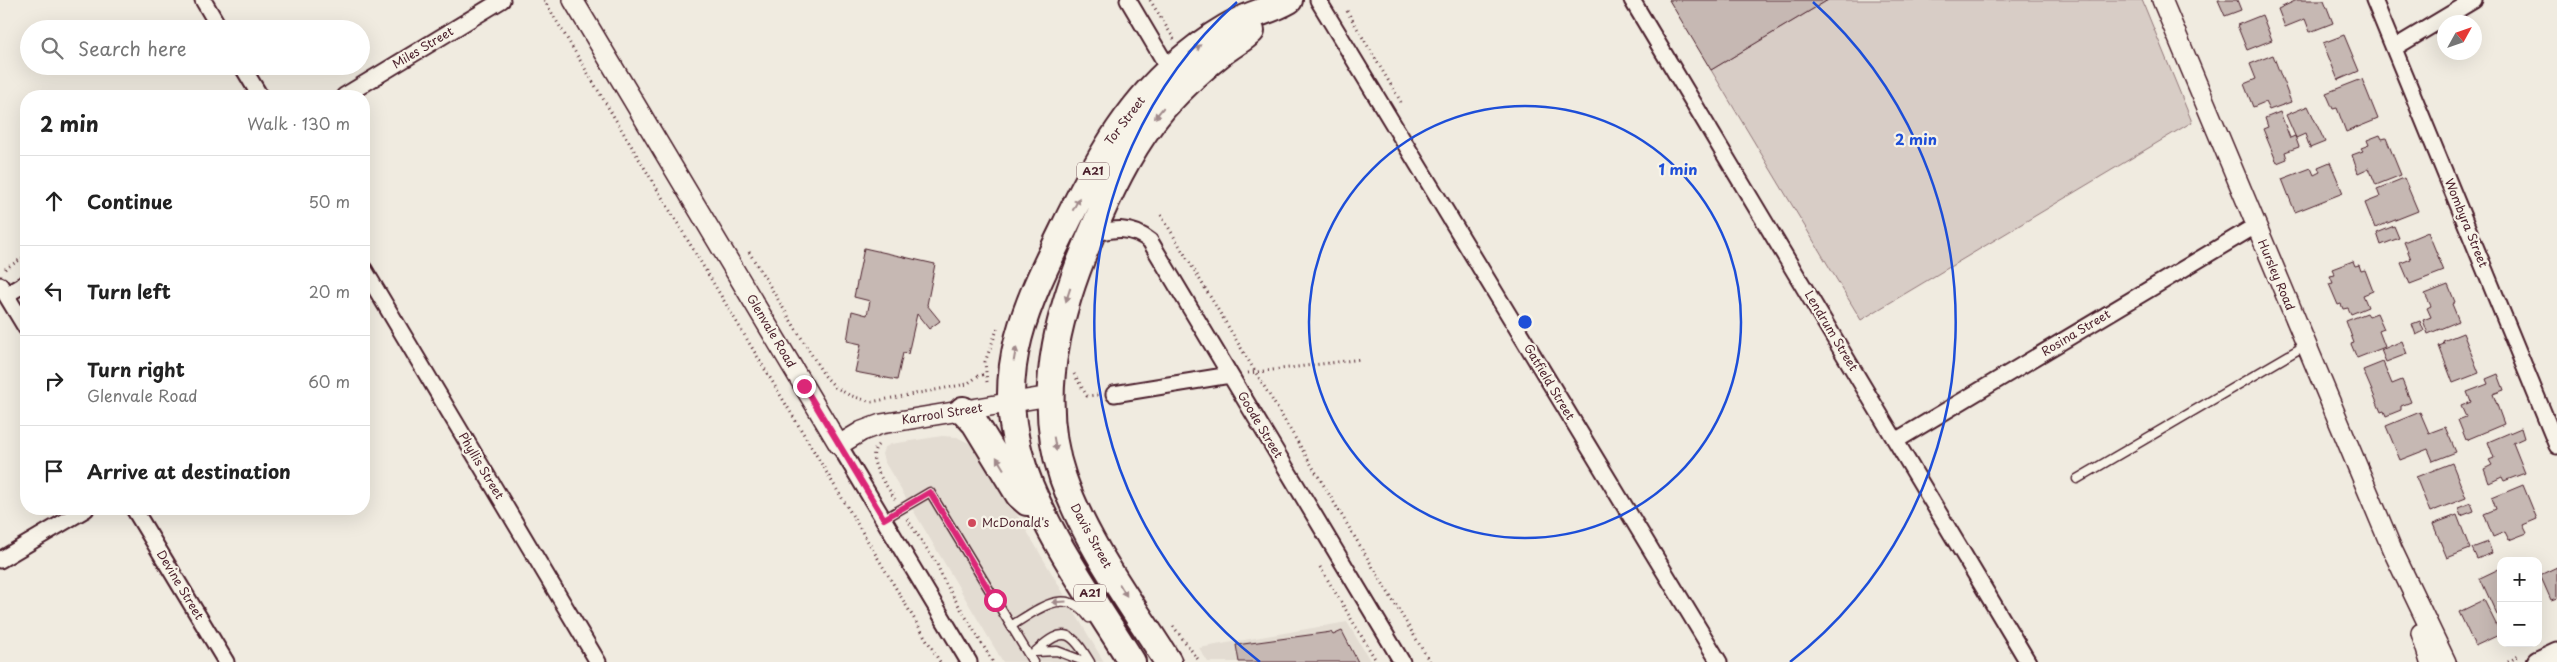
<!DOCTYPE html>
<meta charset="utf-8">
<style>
body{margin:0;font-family:"Playpen Sans",sans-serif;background:#f6f6f6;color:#222}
.controls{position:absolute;right:15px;bottom:15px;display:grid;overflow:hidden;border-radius:10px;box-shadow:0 5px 20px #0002}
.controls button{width:45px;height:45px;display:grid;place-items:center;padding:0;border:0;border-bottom:1px solid #e0e0e0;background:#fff;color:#222;font:25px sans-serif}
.compass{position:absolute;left:2437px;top:15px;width:45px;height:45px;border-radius:50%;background:#fff;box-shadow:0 5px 20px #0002;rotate:50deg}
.stop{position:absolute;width:15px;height:15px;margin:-11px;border:4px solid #db2777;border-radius:50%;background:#fff}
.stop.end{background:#db2777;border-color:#fff;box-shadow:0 1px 5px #0008}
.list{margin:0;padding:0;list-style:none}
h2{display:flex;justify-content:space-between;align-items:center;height:65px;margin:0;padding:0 20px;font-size:21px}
h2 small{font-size:16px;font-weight:400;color:#767676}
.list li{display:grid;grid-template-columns:32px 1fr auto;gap:15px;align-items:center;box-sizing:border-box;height:90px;padding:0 20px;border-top:1px solid #e0e0e0}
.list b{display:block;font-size:19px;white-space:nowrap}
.list p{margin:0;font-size:16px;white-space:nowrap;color:#767676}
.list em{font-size:16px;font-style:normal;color:#767676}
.icon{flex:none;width:28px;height:28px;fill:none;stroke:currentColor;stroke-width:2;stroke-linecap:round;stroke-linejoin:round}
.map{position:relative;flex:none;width:2557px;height:662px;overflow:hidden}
.search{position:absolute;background:#fff;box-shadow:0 5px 20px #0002;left:20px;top:20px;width:350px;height:55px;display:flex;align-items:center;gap:12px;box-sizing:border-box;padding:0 18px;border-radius:28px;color:#767676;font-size:19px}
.panel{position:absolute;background:#fff;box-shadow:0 5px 20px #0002;left:20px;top:90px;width:350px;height:425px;border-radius:20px}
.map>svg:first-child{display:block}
.built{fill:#e3dcd2}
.green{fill:#d8cdc6;stroke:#917678}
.building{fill:#c6b8b3;stroke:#4a1f2b}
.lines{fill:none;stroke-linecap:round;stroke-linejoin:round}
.service-casing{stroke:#4a1f2b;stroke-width:11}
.minor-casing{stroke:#4a1f2b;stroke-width:19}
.tertiary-casing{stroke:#4a1f2b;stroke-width:22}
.secondary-casing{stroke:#4a1f2b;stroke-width:25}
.trunk-casing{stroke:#4a1f2b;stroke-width:30}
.path{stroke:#4a1f2b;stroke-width:3;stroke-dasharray:1 4;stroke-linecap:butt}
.service{stroke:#f7f3e8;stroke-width:8}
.minor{stroke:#f7f3e8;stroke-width:15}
.tertiary{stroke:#f7f3e8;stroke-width:19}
.secondary{stroke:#f7f3e8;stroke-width:21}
.trunk{stroke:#f7f3e8;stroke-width:26}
.oneway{fill:#a0898a}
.route{stroke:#db2777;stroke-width:6}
.ring{fill:none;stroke:#1d4ed8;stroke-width:2.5}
.poi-dot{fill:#d1495b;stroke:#f7f3e8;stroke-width:2}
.labels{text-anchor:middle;stroke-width:4.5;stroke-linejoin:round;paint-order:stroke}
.shield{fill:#f7f3e8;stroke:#7e5f64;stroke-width:1}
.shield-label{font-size:11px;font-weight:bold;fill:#4a1f2b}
.street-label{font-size:12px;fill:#4a1f2b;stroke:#f7f3e8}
.poi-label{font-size:12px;fill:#4a1f2b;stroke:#f7f3e8;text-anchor:start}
.centre{fill:#1d4ed8;stroke:#f7f3e8;stroke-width:2.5}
.ring-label{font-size:15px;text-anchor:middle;font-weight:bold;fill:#1d4ed8;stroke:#f7f3e8;stroke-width:4.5;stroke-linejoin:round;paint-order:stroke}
</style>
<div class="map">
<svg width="2557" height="662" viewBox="0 0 2557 662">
<rect width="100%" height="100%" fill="#f0ebe0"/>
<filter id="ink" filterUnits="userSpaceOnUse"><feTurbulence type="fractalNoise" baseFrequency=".02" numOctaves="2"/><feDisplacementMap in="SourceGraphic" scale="10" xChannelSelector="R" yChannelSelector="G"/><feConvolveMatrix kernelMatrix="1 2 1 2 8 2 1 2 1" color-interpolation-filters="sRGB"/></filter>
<g filter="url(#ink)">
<!-- built -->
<path class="built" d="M942,436L957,437L971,444L982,455L1104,662H1003L884,461L882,454L884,448L891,444Z
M1347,622L1371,662H1208L1199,648Z"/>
<!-- green -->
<path class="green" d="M1828,0H2142L2192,122L1861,320L1711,70Z"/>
<!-- building -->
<path class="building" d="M1669,0H1828L1711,70Z
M2218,0H2237L2241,10L2225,16Z
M2297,0H2324L2333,23L2310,32L2305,19L2285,27L2278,9Z
M2262,15L2272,40L2247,50L2237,25Z
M2344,35L2359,71L2338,80L2323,43Z
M2273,55L2291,102L2269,110L2265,102L2253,107L2244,84L2256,79L2250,64Z
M2362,79L2378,119L2346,132L2337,108L2333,109L2326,93Z
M2308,106L2325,142L2310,148L2305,134L2296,138L2286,115Z
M2280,112L2290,138L2295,136L2299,147L2285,152L2287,159L2277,163L2263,129L2268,127L2265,118Z
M2380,135L2382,139L2386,138L2401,175L2376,185L2369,168L2358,173L2352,155L2363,151L2361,148L2369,145L2367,140Z
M2330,162L2343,193L2295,212L2282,179L2311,168L2314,175L2320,172L2318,167Z
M2404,178L2418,211L2375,228L2365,203L2380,197L2377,189Z
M2394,226L2399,238L2381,245L2377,233Z
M2428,232L2444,271L2410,284L2401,263L2411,259L2404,242Z
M864,248L935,264L927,305L940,321L929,329L917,314L908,354L903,353L897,380L855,372L861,344L847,341L852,311L867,315L870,301L854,297Z
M2353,261L2355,266L2359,265L2361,271L2365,270L2373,291L2363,295L2368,307L2351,314L2348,308L2343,309L2341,304L2338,305L2329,284L2333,283L2330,276L2335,275L2332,269Z
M2448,285L2455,302L2452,304L2459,321L2428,334L2423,320L2431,317L2427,308L2431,306L2425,294Z
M2367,313L2369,316L2377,313L2384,329L2379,331L2385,347L2357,358L2351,344L2354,343L2346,321Z
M2420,321L2424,331L2416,335L2412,324Z
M2463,333L2479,373L2453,383L2439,346L2444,344L2443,341Z
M2402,341L2407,354L2386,362L2381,350Z
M2383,362L2392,384L2402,380L2411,402L2401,406V410L2386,416L2384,411L2381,412L2363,370Z
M2498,374L2504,390L2493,394L2504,424L2466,440L2458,420L2466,417L2461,406L2471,402L2467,392L2488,384L2486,379Z
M2420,412L2429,433L2445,427L2456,452L2433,461L2428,449L2400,460L2386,426Z
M2521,428L2524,438L2513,443L2525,473L2504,481L2502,477L2489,483L2484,469L2492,465L2489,460L2494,458L2488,442Z
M2452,463L2466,498L2430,512L2416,477Z
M2523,485L2537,519L2523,525L2527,533L2509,540L2505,532L2493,537L2484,514L2496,509L2492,498Z
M2471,503L2474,511L2461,516L2458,508Z
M2457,515L2470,549L2447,558L2433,524Z
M2488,542L2492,553L2477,559L2472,548Z
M2557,567V598L2551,600L2540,575Z
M2501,568V613L2497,615L2480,578Z
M2484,600L2501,634L2475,646L2459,612Z
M1342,631L1358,662H1239L1236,645L1331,632L1333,635Z"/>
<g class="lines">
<!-- service casing -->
<g class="service-casing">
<path id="service" d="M2077,479L2306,345
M884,519L930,492L1033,662
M1011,626C1036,611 1066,584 1089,618
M1036,651C1064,625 1072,632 1090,662
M1035,652L1057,651L1086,662"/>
</g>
<!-- minor casing -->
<g class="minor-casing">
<path id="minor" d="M203,0L220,29
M1128,0L1173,76
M1318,0L1719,662
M1632,0L2028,662
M2374,0L2557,446
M2394,48L2474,0
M242,66L260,96
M344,96L502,0
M1091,234C1114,229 1131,225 1150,241L1402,662
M364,269L598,662
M0,285L26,328
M6,295L26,283
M1114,394L1230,375
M1897,440L2255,226
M839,445L969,662
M134,509L226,662
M0,560L86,509"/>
</g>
<!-- tertiary casing -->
<g class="tertiary-casing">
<path id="tertiary" d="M573,0L839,445L862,431L881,424L1050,396
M2162,0L2392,549L2446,662
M2421,633L2430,662"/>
</g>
<!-- secondary casing -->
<g class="secondary-casing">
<path id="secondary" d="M2538,662L2557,653"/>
</g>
<!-- trunk casing -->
<g class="trunk-casing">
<path id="trunk" d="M963,410L975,423L1019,495L1027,502
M1132,662C1093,599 1038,524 1019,453C994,363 1031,296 1069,218C1100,156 1131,99 1186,56C1202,43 1219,31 1237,22C1254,13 1272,10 1289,0
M1168,662C1131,603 1086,544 1063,478C1033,390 1062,299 1098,219C1116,179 1135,141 1163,108C1182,87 1202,68 1224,51C1233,44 1243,39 1251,31"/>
</g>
<!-- path -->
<path class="path" d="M544,0L940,662
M1150,0L1174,39
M1347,11L1401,102
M1161,215L1430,662
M749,252L824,375L835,387L849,395L871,402L967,384L978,376L986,374
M5,269L26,256
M1248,373L1362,359
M1074,374L1087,396L1098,395
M987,382L985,362L998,327
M878,445C864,460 887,485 895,499
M907,519L937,564L944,581L993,662
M1320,567L1377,662
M1173,626L1200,662
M2508,662L2520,655"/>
<!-- service -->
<use href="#service" class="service"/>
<!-- minor -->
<use href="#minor" class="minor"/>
<!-- tertiary -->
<use href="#tertiary" class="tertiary"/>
<!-- secondary -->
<use href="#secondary" class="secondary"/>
<!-- trunk -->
<use href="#trunk" class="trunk"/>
</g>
<!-- one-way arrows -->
<defs><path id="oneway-solid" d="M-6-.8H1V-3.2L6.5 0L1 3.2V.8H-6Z" transform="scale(1.25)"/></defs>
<g class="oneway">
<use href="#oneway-solid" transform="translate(1195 49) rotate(-36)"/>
<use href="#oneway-solid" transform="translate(1159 113) rotate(129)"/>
<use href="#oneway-solid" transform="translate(1076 204) rotate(-63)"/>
<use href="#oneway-solid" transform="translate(1068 295) rotate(108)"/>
<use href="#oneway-solid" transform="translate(1015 354) rotate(-80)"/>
<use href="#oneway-solid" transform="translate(1055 444) rotate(80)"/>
<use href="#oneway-solid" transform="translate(1000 463) rotate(-121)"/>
<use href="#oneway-solid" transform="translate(1123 590) rotate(58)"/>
<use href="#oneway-solid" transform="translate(1059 602) rotate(176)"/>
</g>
</g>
<g class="lines" filter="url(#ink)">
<!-- route -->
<path class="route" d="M804,386L884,519L930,492L995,600"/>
</g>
<!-- distance rings -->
<g class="ring">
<circle cx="1525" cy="322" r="216"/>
<path d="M1260 662A431 431 0 0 1 1237 2M1813 2A431 431 0 0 1 1790 662"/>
</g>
<!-- markers -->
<circle class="poi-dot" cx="972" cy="523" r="5"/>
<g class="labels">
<!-- shield labels -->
<g class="shield">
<rect x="1077" y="162.5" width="32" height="17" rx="4"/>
<rect x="1074" y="584.5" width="32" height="17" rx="4"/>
</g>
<g class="shield-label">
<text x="1093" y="175">A21</text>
<text x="1090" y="597">A21</text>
</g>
<!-- street labels -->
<g class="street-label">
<text transform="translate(423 48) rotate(-31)" y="4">Miles Street</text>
<text transform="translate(1125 121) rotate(-53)" y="4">Tor Street</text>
<text transform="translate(2466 223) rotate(68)" y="4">Wombyra Street</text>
<text transform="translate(2276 275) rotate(67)" y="4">Hursley Road</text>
<text transform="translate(771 331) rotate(59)" y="4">Glenvale Road</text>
<text transform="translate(1831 331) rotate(59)" y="4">Lendrum Street</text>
<text transform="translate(2076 333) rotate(-31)" y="4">Rosina Street</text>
<text transform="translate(1549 382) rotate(59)" y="4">Gatfield Street</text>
<text transform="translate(942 414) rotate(-9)" y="4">Karrool Street</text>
<text transform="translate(1260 425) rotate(59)" y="4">Goode Street</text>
<text transform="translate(481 466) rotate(59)" y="4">Phyllis Street</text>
<text transform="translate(1091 536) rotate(61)" y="4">Davis Street</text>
<text transform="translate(180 585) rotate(59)" y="4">Devine Street</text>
</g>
<!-- poi labels -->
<g class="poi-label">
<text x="982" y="527">McDonald's</text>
</g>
</g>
<circle cx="1525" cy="322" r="8" class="centre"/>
<g class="ring-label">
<text x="1916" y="145">2 min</text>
<text x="1678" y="175">1 min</text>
</g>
</svg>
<div class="controls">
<button>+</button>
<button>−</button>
</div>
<svg class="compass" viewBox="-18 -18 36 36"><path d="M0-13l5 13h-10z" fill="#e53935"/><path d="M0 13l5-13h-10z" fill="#767676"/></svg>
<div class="stop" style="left:995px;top:600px"></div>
<div class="stop end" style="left:804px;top:386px"></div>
<div class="search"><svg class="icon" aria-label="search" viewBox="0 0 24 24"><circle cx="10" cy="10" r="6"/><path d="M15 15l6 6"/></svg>Search here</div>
<section class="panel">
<h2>2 min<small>Walk · 130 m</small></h2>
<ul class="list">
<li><svg class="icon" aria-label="ahead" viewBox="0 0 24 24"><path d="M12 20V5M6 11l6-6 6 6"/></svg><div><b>Continue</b></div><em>50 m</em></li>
<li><svg class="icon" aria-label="left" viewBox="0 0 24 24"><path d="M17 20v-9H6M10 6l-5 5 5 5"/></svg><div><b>Turn left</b></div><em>20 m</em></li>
<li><svg class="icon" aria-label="right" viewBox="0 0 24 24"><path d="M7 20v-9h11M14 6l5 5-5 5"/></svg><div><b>Turn right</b><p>Glenvale Road</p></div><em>60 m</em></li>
<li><svg class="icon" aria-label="arrive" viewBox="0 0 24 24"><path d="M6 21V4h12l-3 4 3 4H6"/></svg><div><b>Arrive at destination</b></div></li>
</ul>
</section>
</div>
